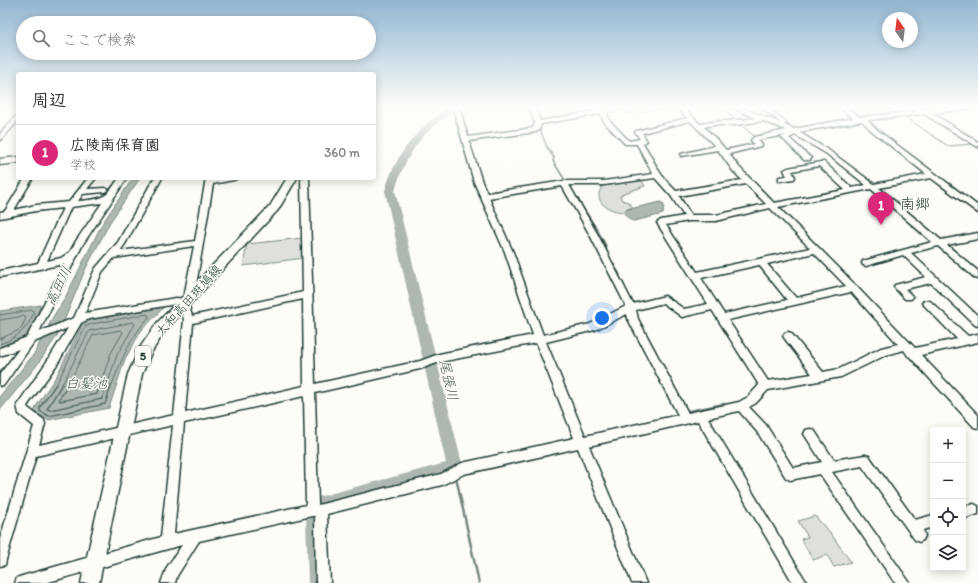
<!DOCTYPE html>
<html lang="ja">
<meta charset="utf-8">
<style>
body{margin:0;font-family:Itim,"Klee One",sans-serif;background:#f2f2f3;color:#2b2b33}
.controls{position:absolute;right:12px;bottom:12px;display:grid;overflow:hidden;border-radius:4px;box-shadow:0 2px 10px #0003}
.controls button{width:36px;height:36px;display:grid;place-items:center;padding:0;border:0;border-bottom:1px solid #e1e1e2;background:#fff;color:#2b2b33;font:20px sans-serif}
.compass{position:absolute;left:882px;top:12px;width:36px;height:36px;border-radius:50%;background:#fff;box-shadow:0 2px 10px #0003;rotate:346deg}
.you{position:absolute;left:602px;top:318px;width:14px;height:14px;margin:-10px;border:3px solid #fff;border-radius:50%;background:#1a73e8;box-shadow:0 0 0 6px #1a73e833}
.badge{display:grid;place-items:center;width:26px;height:26px;border-radius:50%;background:#db2777;color:#fff;font-size:13px;font-weight:700}
.pin{position:absolute;translate:-50% -33px;filter:drop-shadow(0 1px 2px #0008)}
.pin::after{content:'';position:absolute;top:21px;width:14px;height:12px;background:inherit;clip-path:polygon(0 0,100% 0,50% 100%)}
.list{margin:0;padding:0;list-style:none}
h2{display:flex;justify-content:space-between;align-items:center;height:52px;margin:0;padding:0 16px;font-size:17px}
h2 small{font-size:13px;font-weight:400;color:#7c7c81}
.list li{display:grid;grid-template-columns:26px 1fr auto;gap:12px;align-items:center;box-sizing:border-box;height:56px;padding:0 16px;border-top:1px solid #e1e1e2}
.list b{display:block;font-size:15px;white-space:nowrap}
.list p{margin:0;font-size:13px;white-space:nowrap;color:#7c7c81}
.list em{font-size:13px;font-style:normal;color:#7c7c81}
.icon{flex:none;width:22px;height:22px;fill:none;stroke:currentColor;stroke-width:2;stroke-linecap:round;stroke-linejoin:round}
.map{position:relative;flex:none;width:978px;height:583px;overflow:hidden}
.search{position:absolute;background:#fff;box-shadow:0 2px 10px #0003;left:16px;top:16px;width:360px;height:44px;display:flex;align-items:center;gap:10px;box-sizing:border-box;padding:0 14px;border-radius:22px;color:#7c7c81;font-size:15px}
.panel{position:absolute;background:#fff;box-shadow:0 2px 10px #0003;left:16px;top:72px;width:360px;height:108px;border-radius:4px}
.map>svg:first-child{display:block}
.green{fill:#dde0db;stroke:#7e8e88}
.water{fill:#aeb8b1;stroke:#75877f}
.lines{fill:none;stroke-linecap:round;stroke-linejoin:round}
.shore-far1{stroke:#586e66;stroke-width:1}
.shore{stroke:#586e66;stroke-width:1.5}
.stream-far2{stroke:#75877f;stroke-width:1.5}
.stream-far1{stroke:#75877f;stroke-width:2}
.stream{stroke:#75877f;stroke-width:2.5}
.river{fill:#aeb8b1;fill-rule:evenodd}
.minor-casing{stroke:#1f3d34;stroke-width:3}
.major-casing{stroke:#1f3d34;stroke-width:3}
.minor{fill:#fdfcf7;fill-rule:evenodd}
.major{fill:#fdfcf7;fill-rule:evenodd}
.labels{text-anchor:middle;stroke-width:3;stroke-linejoin:round;paint-order:stroke}
.shield{fill:#fdfcf7;stroke:#62766e;stroke-width:1}
.shield-label{font-size:12px;font-weight:bold;fill:#1f3d34}
.street-label{font-size:13px;fill:#1f3d34;stroke:#fdfcf7}
.water-label{font-size:14px;font-style:italic;fill:#435c53;stroke:#fdfcf7}
.quarter-label{font-size:15px;fill:#1f3d34;stroke:#fdfcf7}
</style>
<div class="map">
<svg width="978" height="583" viewBox="0 0 978 583">
<rect width="100%" height="100%" fill="#fdfcf7"/>
<filter id="ink" filterUnits="userSpaceOnUse"><feTurbulence type="fractalNoise" baseFrequency=".025" numOctaves="2"/><feDisplacementMap in="SourceGraphic" scale="8" xChannelSelector="R" yChannelSelector="G"/><feConvolveMatrix kernelMatrix="1 2 1 2 8 2 1 2 1" color-interpolation-filters="sRGB"/></filter>
<g filter="url(#ink)">
<!-- green -->
<path class="green" d="M641,179L645,186L624,193L620,196L622,200L628,202L633,207L625,210L623,212C614,211 598,207 599,194C599,191 602,188 602,184Z
M303,238L304,258L243,266L247,244Z
M815,516L831,534L851,562L834,567L827,555L813,560L801,539L808,537L798,521Z"/>
<!-- water -->
<path class="water" d="M133,178H140L110,222L85,270L59,333L37,365L0,410V396L34,354L54,315L64,300L102,224Z
M661,202L664,205L663,214L634,221L630,220L623,212L625,210Z
M41,305C30,334 29,337 0,349V311Z
M164,307L141,331L125,359L109,408L48,420L34,412L37,405L57,375L82,325L90,320Z"/>
<g class="lines">
<!-- shore-far1 -->
<path class="shore-far1" d="M0,315L32,310L34,312C27,330 18,337 0,344
M0,320L24,316L26,318L21,329L0,339
M56,385L85,327L91,324L147,314L149,317C131,337 121,360 112,385
M62,385L89,331L133,322L135,324L117,355L107,385
M68,385L93,335L121,330L123,332L111,353L100,385"/>
<!-- shore -->
<path class="shore" d="M56,384L40,407V411L49,416L105,404L112,384
M62,384L47,409L50,410L102,399L107,384
M69,384L59,399L60,401L97,394L100,384"/>
<!-- stream-far2 -->
<path class="stream-far2" d="M721,107L756,138
M374,110L396,107
M769,113L780,123L796,130
M624,114L671,107
M904,116L948,146L973,144L978,148
M561,121L540,125L539,127L547,147L554,158L553,161L566,182
M574,194L597,229"/>
<!-- stream-far1 -->
<path class="stream-far1" d="M596,228L605,244L609,259L619,273L621,282"/>
<!-- stream -->
<path class="stream" d="M685,409L689,411L724,404
M456,477L479,583"/>
<!-- river -->
<path class="river" d="M449,107H458C453,114 443,118 436,124C415,142 402,164 395,191L463,468L460,473L455,475L325,511L322,517L326,583H308L306,516L314,498L446,463L385,191C395,154 418,128 449,107Z"/>
<!-- minor casing -->
<g class="minor-casing">
<path id="minor" d="M453,107H459L468,137L533,128L535,123L529,107H535L540,121L600,110L598,107H604L606,109L630,107L629,108L607,112L609,120L629,141L640,139L635,132L636,131L687,118L677,107H683L700,124C719,120 738,121 756,118L733,108L732,107H740L781,123L761,107H768L786,122L787,123L784,125L794,129L853,118L839,107H846L860,117L919,111L915,107H922L927,110L955,107H973L970,109L932,113L978,142V147L924,114L868,120L876,129L978,206V213L931,178L879,188L941,240L978,233V239L947,245L978,271V279L975,278L938,246L911,253L978,316V326L975,325L931,283L905,289L913,297L911,299H905L894,287L895,285L926,277L903,255L866,266L863,265L862,263L863,261L932,242L871,189L778,207L839,268L915,348L957,339L924,305L922,303L924,301H930L968,336L978,334V342L921,355L978,415V428L974,427L910,357L908,356L904,350L886,355L841,377L768,390L756,403L749,407L766,425L793,468L822,462L804,434L806,430L810,429L814,430L834,460L865,455L869,456L915,520L933,515V527L923,530L925,536L923,540L919,542L915,540L862,466L832,472L910,583H895L820,474L790,480L786,478L758,433L739,411L708,418L807,583H793L698,421L589,446L646,583H632L578,448L464,474L442,485L327,514L330,583H316L315,516H312L199,541L177,576L175,583H161L167,567L182,545L45,583H15L17,578L22,576L161,537L173,425L36,456L6,560L5,565L0,566V539L34,426L19,414L17,405L50,357L68,328L34,342L4,385L0,386V374L19,349L0,356V348L27,337L64,264L0,277V271L38,263L63,208L36,211L0,218V212L5,211L25,178H33L14,210L36,205L69,202L88,178H96L87,189L105,188L109,190L105,192L83,194L78,201C104,199 105,199 119,178H127L83,244L39,332L74,318L95,269L118,242L154,178H162L125,244L120,251L195,241L206,178H238L234,180L213,184L194,297L192,299L187,300L192,316L303,292L301,178H309L315,384L420,361L439,354L533,335L505,252L474,182ZM601,114L604,122L625,144H637L653,174L604,181H564L487,193L482,182L469,141L536,132L539,130L541,124ZM690,121L715,146L681,154V156L718,150L733,171L742,180L676,191C671,186 665,180 661,174C654,164 650,153 643,143L647,141L642,133ZM763,121L786,130L754,137L751,140L754,144L726,150L718,141L704,127L713,125H736ZM862,121L872,131L926,174L874,184L831,152L799,132ZM786,135L781,137L804,160H810L811,158L789,138L795,135L827,154L866,185L852,188L824,162H821L788,168L784,170L787,176L779,177V181L794,179L795,177L792,171L819,166L845,190L774,203L739,167L729,154L761,146L762,145L758,140ZM655,178L671,196L684,216L661,220L657,223L708,304L684,309L665,296L633,304L598,235L569,185H604ZM746,184L766,204L716,215H691L679,196ZM562,186L590,235L626,306L590,324L543,335L513,252L489,198ZM102,203L76,241L70,252L61,258L47,261L71,207ZM770,208L810,248L697,272L666,225L689,221H716ZM194,246L184,297L186,299L176,298L85,313L102,272L114,258ZM814,253L846,286L796,298L767,264ZM759,265L787,300L724,314L701,278ZM851,292L898,344L881,348L839,369L823,372L791,333L788,332L785,333L783,336L785,339L812,374L768,381L728,320ZM303,299L304,386L185,413L193,323ZM663,303L682,317L712,310L759,385L748,397L739,402L688,413L638,319L636,310ZM176,304L180,305L184,320L174,415L39,445L45,424L44,420L28,408L27,406L58,363L81,323L89,319ZM627,314L628,319L678,415L585,436L546,342L595,330ZM536,343L574,438L462,463L441,474L318,505L315,393L420,369L440,362ZM304,396L306,505L174,534L184,423Z
M18,115V121L2,139L0,140V134L16,116Z
M974,504L978,506V514L963,519V507Z"/>
</g>
<!-- major casing -->
<g class="major-casing">
<path id="major" d="M374,107H380L374,110Z
M18,157V163L0,165V159Z
M287,178H297L278,210L165,331L151,353L142,374L99,583H81L128,374L141,346L157,323L270,206Z"/>
</g>
<!-- minor -->
<use href="#minor" class="minor"/>
<!-- major -->
<use href="#major" class="major"/>
</g>
</g>
<!-- sky -->
<linearGradient id="sky" x2="0" y2="1"><stop stop-color="#91b6d2"/><stop offset="0.57" stop-color="#fefefb"/><stop offset="1" stop-color="#fefefb" stop-opacity="0"/></linearGradient>
<rect width="978" height="188" fill="url(#sky)"/>
<g class="labels">
<!-- shield labels -->
<rect class="shield" x="135" y="346" width="16" height="20" rx="3"/>
<g class="shield-label">
<text x="143" y="360">5</text>
</g>
<!-- street labels -->
<g class="street-label">
<text transform="translate(188 300) rotate(-48)" y="5">大和高田斑鳩線</text>
</g>
<!-- water labels -->
<g class="water-label">
<text transform="translate(58 286) rotate(-64)" y="5">高田川</text>
<text transform="translate(449 380) rotate(77)" y="5">尾張川</text>
<text x="86" y="388">白髪池</text>
</g>
<!-- quarter labels -->
<g class="quarter-label">
<text x="915" y="209">南郷</text>
</g>
</g>
</svg>
<div class="controls">
<button>+</button>
<button>−</button>
<button><svg class="icon" aria-label="locate" viewBox="0 0 24 24"><circle cx="12" cy="12" r="6"/><path d="M12 2v4M12 18v4M2 12h4M18 12h4"/></svg></button>
<button><svg class="icon" aria-label="layers" viewBox="0 0 24 24"><path d="M12 4l9 5-9 5-9-5zM3 14l9 5 9-5"/></svg></button>
</div>
<svg class="compass" viewBox="-18 -18 36 36"><path d="M0-13l5 13h-10z" fill="#e53935"/><path d="M0 13l5-13h-10z" fill="#7c7c81"/></svg>
<div class="you"></div>
<div class="pin badge" style="left:881px;top:225px">1</div>
<div class="search"><svg class="icon" aria-label="search" viewBox="0 0 24 24"><circle cx="10" cy="10" r="6"/><path d="M15 15l6 6"/></svg>ここで検索</div>
<section class="panel">
<h2>周辺<small></small></h2>
<ul class="list">
<li><span class="badge">1</span><div><b>広陵南保育園</b><p>学校</p></div><em>360 m</em></li>
</ul>
</section>
</div>
